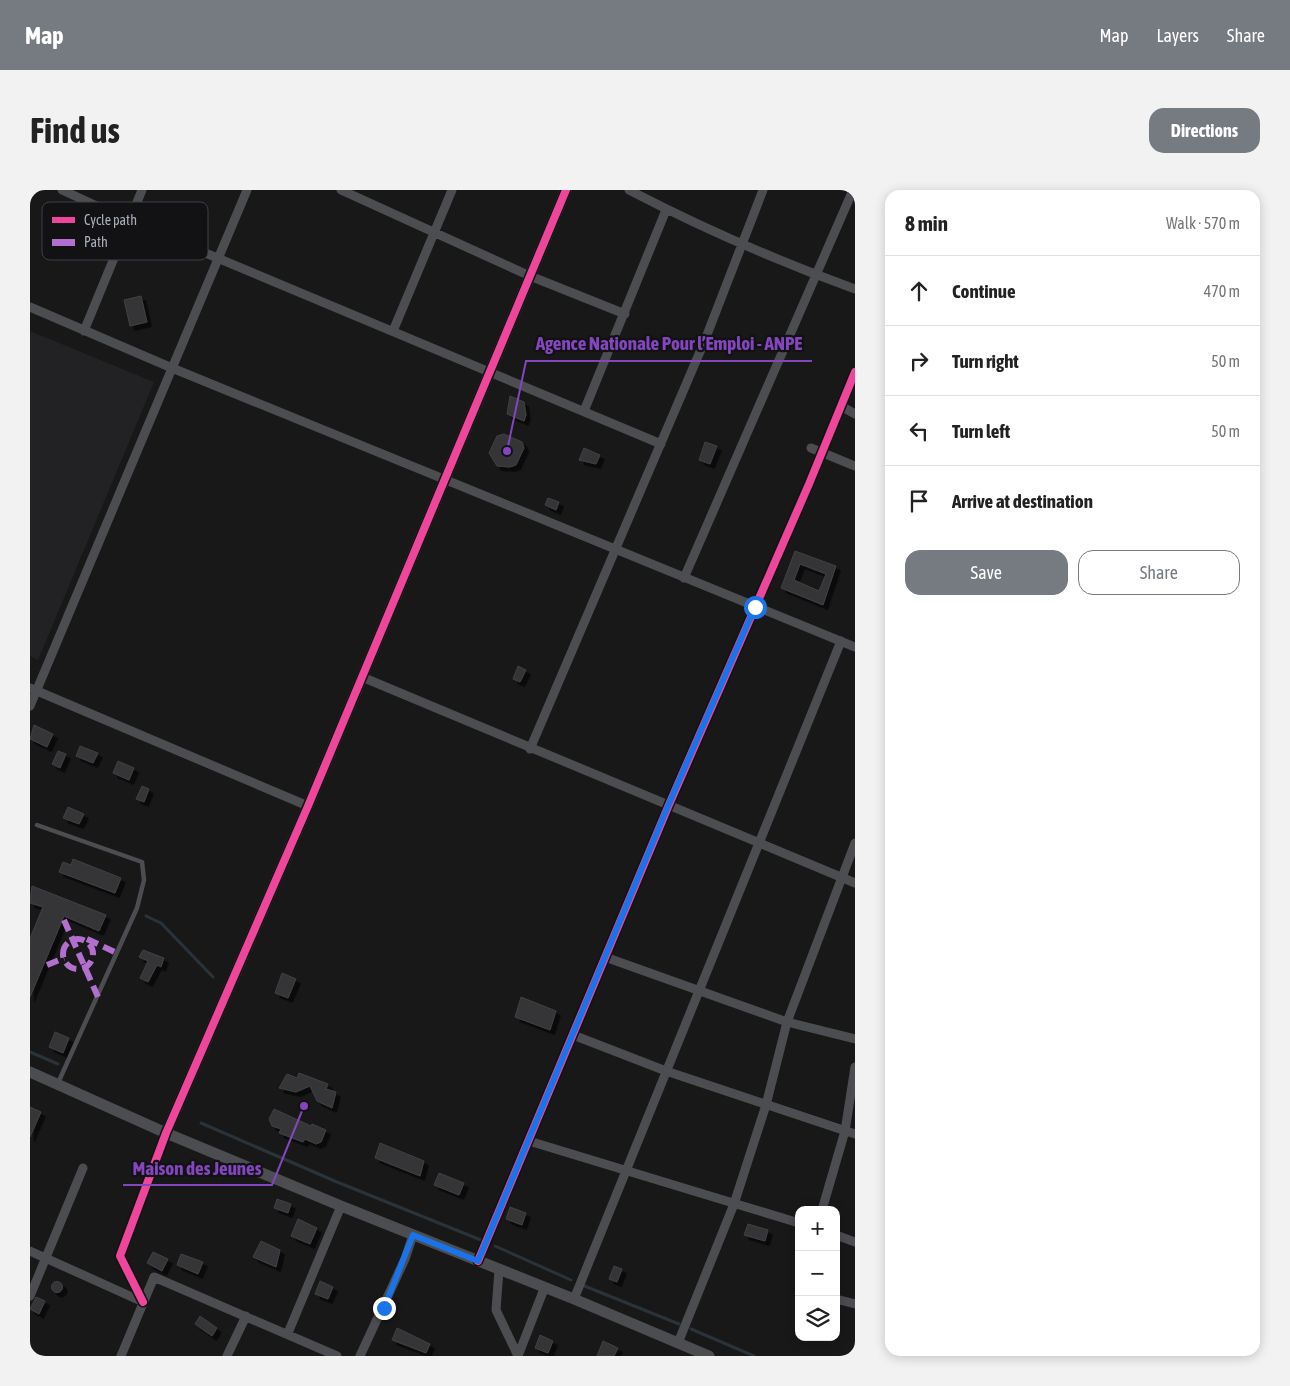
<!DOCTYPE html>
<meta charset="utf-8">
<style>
body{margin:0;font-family:"Asap Condensed",sans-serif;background:#f2f2f2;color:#222}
.controls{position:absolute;right:15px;bottom:15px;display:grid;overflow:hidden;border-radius:10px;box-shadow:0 2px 12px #0003}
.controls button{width:45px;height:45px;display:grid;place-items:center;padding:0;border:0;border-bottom:1px solid #e0e0e0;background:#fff;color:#222;font:25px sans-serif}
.stop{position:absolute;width:15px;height:15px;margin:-11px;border:4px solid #1a73e8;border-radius:50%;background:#fff}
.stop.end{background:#1a73e8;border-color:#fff;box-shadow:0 1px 5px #0008}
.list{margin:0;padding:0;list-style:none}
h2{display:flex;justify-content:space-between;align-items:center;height:65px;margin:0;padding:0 20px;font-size:21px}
h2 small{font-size:16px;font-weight:400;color:#767676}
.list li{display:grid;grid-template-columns:32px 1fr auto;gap:15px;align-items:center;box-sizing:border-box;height:70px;padding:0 20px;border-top:1px solid #e0e0e0}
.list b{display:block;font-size:19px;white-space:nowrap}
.list em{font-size:16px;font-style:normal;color:#767676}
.actions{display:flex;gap:10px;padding:15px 20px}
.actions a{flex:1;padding:11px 0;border:1px solid #767a81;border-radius:15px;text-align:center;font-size:18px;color:#767a81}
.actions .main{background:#767a81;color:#fff}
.icon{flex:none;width:28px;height:28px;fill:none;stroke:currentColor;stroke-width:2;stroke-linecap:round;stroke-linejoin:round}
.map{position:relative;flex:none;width:825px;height:1166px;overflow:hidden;border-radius:15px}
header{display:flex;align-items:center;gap:30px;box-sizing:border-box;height:70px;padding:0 25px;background:#767a81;color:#fff}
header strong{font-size:24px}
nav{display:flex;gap:28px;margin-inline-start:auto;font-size:18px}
.intro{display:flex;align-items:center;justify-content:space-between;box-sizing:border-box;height:120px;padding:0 30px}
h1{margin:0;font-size:35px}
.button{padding:12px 22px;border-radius:15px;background:#767a81;color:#fff;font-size:18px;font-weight:700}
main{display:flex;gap:30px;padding:0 30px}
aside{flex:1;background:#fff;border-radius:15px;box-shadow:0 2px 12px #0003}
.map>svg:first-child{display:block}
.built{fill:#222224}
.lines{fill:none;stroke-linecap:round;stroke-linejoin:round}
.stream{stroke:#2b333a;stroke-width:3}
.building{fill:#363637;stroke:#404144;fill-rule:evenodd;filter:url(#shadow)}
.service{stroke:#4c4d51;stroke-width:4.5}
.minor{stroke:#4c4d51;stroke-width:9}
.tertiary{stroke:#4c4d51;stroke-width:11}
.quiet{stroke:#b36fd0;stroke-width:6;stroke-dasharray:12 6;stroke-linecap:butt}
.cycleway-casing{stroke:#121214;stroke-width:11}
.cycleway{stroke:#ed469a;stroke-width:8}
.route{stroke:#1a73e8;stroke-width:6}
.key{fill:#121214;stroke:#3f4146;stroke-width:1}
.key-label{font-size:14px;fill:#a9aeb9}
.leader{fill:none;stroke:#8446be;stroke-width:2}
.callout-dot{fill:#8446be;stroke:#121214;stroke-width:2}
.callout-label{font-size:19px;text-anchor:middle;font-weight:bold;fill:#8446be;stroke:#121214;stroke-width:4.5;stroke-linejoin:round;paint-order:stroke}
</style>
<header>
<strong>Map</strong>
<nav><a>Map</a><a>Layers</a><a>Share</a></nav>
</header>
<div class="intro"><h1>Find us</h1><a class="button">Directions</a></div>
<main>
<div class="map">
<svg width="825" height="1166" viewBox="0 0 825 1166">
<defs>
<filter id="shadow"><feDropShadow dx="4.5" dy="4.5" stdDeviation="0" flood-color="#0009"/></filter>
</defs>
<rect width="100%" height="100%" fill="#181818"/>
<!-- built -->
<path class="built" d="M0,141L124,192L8,470L0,466Z"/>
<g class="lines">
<!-- stream -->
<path class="stream" d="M116,726L131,733L183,787
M0,862L28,874
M171,933L307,992L451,1050
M465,1056L541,1090
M552,1095L649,1134
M661,1139L724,1166"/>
</g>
<!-- building -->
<path class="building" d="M111,106L117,132L100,136L94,110Z
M480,206L494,212L496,225L494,231L477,224Z
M474,244L492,252L494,258L486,275L480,277L467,276L459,263L467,246Z
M675,252L687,256L680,274L669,270Z
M554,258L570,265L566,274L549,270Z
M518,308L529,312L526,320L515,315Z
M765,361L806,376L793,415L751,398ZM770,374L796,384L789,401L764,390Z
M488,476L496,480L490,492L483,489Z
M4,535L23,544L17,557L0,549Z
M50,556L68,563L63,573L46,566Z
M28,561L36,564L30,578L22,574Z
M88,571L104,578L99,590L83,583Z
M112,596L119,599L114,612L106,609Z
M38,617L54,624L49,634L33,628Z
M43,669L91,688L85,703L29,682L33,672L41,675Z
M2,696L76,725L69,741L34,726L0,807V748L13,717L0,713Z
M113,760L134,768L131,777L127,775L118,792L110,788L118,771L109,767Z
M252,783L266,789L258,808L245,803Z
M491,807L526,821L520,840L485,827Z
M25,842L39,848L33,863L19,857Z
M269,883L298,894L296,899L306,902L302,918L287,911L280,896L266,902L249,898L257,884L267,888Z
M0,917L11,922L0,947Z
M244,919L281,936L282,934L296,940L291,952L286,954L275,949L273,952L249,943L251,939L242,936L239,929Z
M350,953L394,971L390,986L345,968Z
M409,983L434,993L429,1005L404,995Z
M247,1009L261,1014L258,1023L244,1018Z
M480,1017L496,1023L492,1035L476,1029Z
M268,1029L287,1038L280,1054L261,1046Z
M718,1034L738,1040L735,1051L714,1045Z
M231,1051L250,1060L246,1077L223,1067Z
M123,1062L138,1069L132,1081L117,1073Z
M151,1064L173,1072L168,1084L147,1075Z
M584,1076L592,1079L587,1092L579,1089Z
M290,1091L303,1097L298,1109L285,1104Z
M21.5 1097a5.5 5.5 0 1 1 11 0a5.5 5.5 0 1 1-11 0Z
M6,1107L15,1111L9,1124L0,1119Z
M170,1126L187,1138L182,1146L165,1134Z
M367,1138L400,1154L396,1163L362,1150Z
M510,1145L523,1151L518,1163L505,1158Z
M573,1151L588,1158L584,1166H567Z"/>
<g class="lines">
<!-- service -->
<path class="service" d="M7,635L112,672L114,690L107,718L28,893"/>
<!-- minor -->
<path class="minor" d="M32,0L99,31L631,254
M311,0L500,86L595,124
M599,0C672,38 748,71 825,99
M0,117L142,178L825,457
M54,141L112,0
M363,141L422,0
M811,216L825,224
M554,221L636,20
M781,258L825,276
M654,388L823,0
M332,487L825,693
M0,498L278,616
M0,516L217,0
M500,559L675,150L733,0
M575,767L757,832L825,849
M543,845L636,881L825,944
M499,951L769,1033
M792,1020L815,941L825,877
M806,1045L825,1052
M0,1061L113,1112
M448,1071L638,617L779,294L825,182
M469,1080L466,1120L488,1166
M0,1106L53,978
M544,1109L811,451
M806,1109L825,1114
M113,1112L90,1066L136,943
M258,1143L311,1016
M648,1153L704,1014L736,915L757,832L825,653
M91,1166L124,1087L307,1166
M197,1166L216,1126
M330,1166L375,1069L383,1045
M488,1166L514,1099"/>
<!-- tertiary -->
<path class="tertiary" d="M0,882L136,943L311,1016L544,1109L679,1166
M136,943L278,616L536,0"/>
<!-- quiet -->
<path class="quiet" d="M34,730L68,807
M57,749L87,763
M33 764a15 15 0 1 1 30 0a15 15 0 1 1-30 0Z
M17,775L34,768"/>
<!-- cycleway casing -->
<g class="cycleway-casing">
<path id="cycleway" d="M448,1071L638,617L779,294L825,182
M113,1112L90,1066L136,943L278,616L536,0"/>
</g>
<!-- cycleway -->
<use href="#cycleway" class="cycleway"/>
</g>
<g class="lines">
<!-- route -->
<path class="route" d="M354,1118L383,1045L448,1071L638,616L725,417"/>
</g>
<!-- legend -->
<rect x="12" y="12" width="166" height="58" rx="8" class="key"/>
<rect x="22" y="27" width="23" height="6" fill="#ed469a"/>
<rect x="22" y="49" width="23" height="7" fill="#b36fd0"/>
<g class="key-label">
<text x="54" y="35">Cycle path</text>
<text x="54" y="57">Path</text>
</g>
<!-- callouts -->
<path class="leader" d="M477 261L496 171H782M274 916L242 995H93"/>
<g class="callout-dot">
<circle cx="477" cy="261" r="5"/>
<circle cx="274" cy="916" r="5"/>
</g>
<g class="callout-label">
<text x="639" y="160">Agence Nationale Pour l’Emploi - ANPE</text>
<text x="167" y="985">Maison des Jeunes</text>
</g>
</svg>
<div class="controls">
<button>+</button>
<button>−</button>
<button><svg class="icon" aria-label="layers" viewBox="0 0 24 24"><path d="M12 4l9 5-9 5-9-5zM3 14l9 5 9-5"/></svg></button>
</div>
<div class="stop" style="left:725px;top:417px"></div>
<div class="stop end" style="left:354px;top:1118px"></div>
</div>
<aside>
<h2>8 min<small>Walk · 570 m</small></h2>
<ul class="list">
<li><svg class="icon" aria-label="ahead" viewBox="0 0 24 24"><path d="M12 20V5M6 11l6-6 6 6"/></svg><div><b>Continue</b></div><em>470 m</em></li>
<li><svg class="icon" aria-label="right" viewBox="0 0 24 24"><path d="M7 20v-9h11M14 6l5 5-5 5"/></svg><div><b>Turn right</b></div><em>50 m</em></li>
<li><svg class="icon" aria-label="left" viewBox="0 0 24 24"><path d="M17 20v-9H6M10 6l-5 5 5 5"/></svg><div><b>Turn left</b></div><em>50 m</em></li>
<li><svg class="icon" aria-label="arrive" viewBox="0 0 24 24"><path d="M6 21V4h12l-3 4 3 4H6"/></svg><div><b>Arrive at destination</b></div></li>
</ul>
<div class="actions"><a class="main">Save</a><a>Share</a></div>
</aside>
</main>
